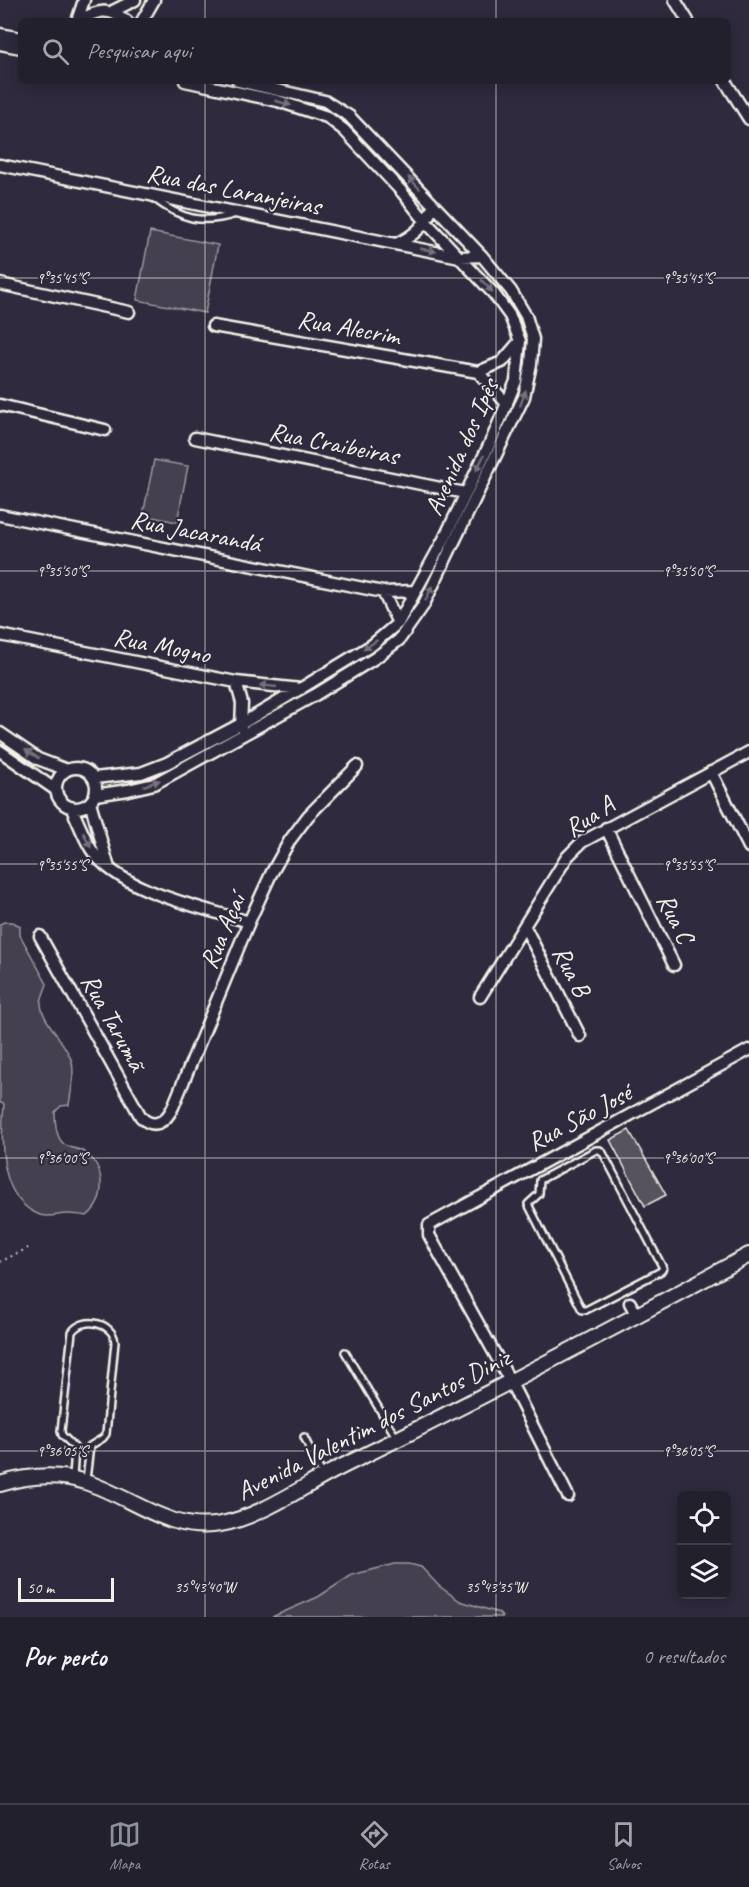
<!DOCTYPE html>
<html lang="pt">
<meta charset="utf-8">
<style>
body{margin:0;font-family:Caveat,sans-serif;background:#2f2d3a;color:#f1f3f6}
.controls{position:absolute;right:18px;bottom:18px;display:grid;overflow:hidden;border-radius:9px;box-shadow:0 3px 15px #0003}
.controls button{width:54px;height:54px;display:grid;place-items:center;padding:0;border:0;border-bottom:2px solid #403e4a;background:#23202e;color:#f1f3f6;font:30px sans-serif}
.scale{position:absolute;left:18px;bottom:15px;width:96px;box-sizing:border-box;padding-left:6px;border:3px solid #f4f1e8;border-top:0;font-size:16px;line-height:21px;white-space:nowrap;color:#f4f1e8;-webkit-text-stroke:4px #2f2a3d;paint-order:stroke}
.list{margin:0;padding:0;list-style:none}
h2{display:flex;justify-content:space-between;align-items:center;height:78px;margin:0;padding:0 24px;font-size:26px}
h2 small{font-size:20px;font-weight:400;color:#a3a3aa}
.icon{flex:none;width:33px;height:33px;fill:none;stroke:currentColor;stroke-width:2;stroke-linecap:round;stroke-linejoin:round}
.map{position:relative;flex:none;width:749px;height:1617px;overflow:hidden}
.search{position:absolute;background:#23202e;box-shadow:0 3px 15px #0003;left:18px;right:18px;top:18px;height:66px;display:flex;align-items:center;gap:15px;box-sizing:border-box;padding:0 21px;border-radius:9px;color:#a3a3aa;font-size:22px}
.sheet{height:186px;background:#23202e}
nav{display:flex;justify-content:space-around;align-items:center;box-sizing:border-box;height:84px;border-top:2px solid #403e4a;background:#23202e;font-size:16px;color:#a3a3aa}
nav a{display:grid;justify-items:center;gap:3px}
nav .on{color:#8c9099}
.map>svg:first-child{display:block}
.green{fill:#454050;stroke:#9c989c;stroke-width:1.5}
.building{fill:#56525f;stroke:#f4f1e8;stroke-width:1.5}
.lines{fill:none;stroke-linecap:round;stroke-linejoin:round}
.service-casing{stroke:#f4f1e8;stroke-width:10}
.minor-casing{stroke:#f4f1e8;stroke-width:15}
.tertiary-casing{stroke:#f4f1e8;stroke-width:18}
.path{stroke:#f4f1e8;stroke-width:2;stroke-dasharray:1.5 4.5;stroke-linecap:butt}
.service{stroke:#2f2a3d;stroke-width:5}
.minor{stroke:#2f2a3d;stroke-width:10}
.tertiary{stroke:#2f2a3d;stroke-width:14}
.oneway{fill:#747079}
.ticks{fill:none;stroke:#f4f1e8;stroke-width:1.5;stroke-opacity:0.45}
.labels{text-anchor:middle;stroke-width:4.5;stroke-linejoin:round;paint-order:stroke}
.street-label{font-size:26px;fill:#f4f1e8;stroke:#2f2a3d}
.ticks-label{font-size:15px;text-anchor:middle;fill:#f4f1e8;stroke:#2f2a3d;stroke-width:4.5;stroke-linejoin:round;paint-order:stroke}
</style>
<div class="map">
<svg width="749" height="1617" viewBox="0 0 749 1617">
<rect width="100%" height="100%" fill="#2f2a3d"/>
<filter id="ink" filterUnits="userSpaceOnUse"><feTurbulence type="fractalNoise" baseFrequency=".0167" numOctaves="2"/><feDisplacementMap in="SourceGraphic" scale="12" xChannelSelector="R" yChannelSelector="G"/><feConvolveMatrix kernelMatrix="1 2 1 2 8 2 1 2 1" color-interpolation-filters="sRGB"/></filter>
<g filter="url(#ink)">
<!-- green -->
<path class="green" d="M150,232L218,245L205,313L137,300Z
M154,460L188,466L177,522L143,515Z
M4,922H13L20,926V935L47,984C45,990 42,997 41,1002C40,1020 67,1043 72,1062C75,1075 71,1091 69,1105L61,1106L55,1112C55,1122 56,1138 64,1144C70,1149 79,1148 86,1153C106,1168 106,1201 87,1216C81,1215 74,1214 68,1214C59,1214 49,1218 40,1215C0,1200 0,1146 4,1104L0,1103V924Z
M395,1564H409L421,1567L439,1586L460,1601L499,1613L502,1617H272L318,1597L352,1575Z"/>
<!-- building -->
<path class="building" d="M629,1130L666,1195L645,1206L610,1140Z"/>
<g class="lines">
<!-- service casing -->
<g class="service-casing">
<path id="service" d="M153,198C181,219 202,225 236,214
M596,1150H600L603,1153L663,1268L661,1271L586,1310H582L528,1204L539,1194L540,1180Z
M345,1352L396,1437
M304,1437L323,1476
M73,1477L75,1448L62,1435L61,1431L72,1332C83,1316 113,1322 115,1342L106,1434L103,1438L90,1446L86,1480"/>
</g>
<!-- minor casing -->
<g class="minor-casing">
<path id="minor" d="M675,0L688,21
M113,11L135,0
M77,21C98,10 108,7 127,21
M77,21L84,0
M142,21L154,0
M0,34L21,38
M0,44L21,48
M725,81L749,119
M0,165L460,257L482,256
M396,244C416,235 425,225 434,205
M0,284L129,312
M213,326L478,372L502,362L520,341
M478,372L507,404
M0,405L105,430
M195,438L465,493
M0,515L383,592L415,591
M383,592L398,623
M0,635L236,682L301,689
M236,682L242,703L241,726
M0,733L38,759L67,770
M0,751L56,790
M56 788a20 20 0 1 1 40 0a20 20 0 1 1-40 0Z
M711,772L749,847
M94,778L141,773L167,763L241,724L300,689L372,645L398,623L444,539L492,439L516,381L520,341L510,316L494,294L426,222L402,192L344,130L327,117L278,101L185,81
M95,795L128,790L154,784L315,695L375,658L399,640L423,606L524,397L531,364L533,339L526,316L511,291L482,256L349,116L325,101L238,81
M90,802L109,868
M71,807C78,821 83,836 91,849C117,891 204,908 249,922
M606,828L674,965
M525,927L580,1036
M40,936L141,1117C154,1130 166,1122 173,1107L249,922L271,874L290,840L308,816L357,766
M480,997L567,857L582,842L749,752
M630,1303L637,1316
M568,1496L510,1381L429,1235V1225L749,1050"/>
</g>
<!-- tertiary casing -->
<g class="tertiary-casing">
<path id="tertiary" d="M0,1484C27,1476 58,1473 85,1482C131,1496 170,1534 221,1524C264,1516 307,1483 347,1464C483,1397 616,1327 749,1255"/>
</g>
<!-- path -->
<path class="path" d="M0,1262L28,1248"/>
<!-- service -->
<use href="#service" class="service"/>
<!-- minor -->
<use href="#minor" class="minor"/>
<!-- tertiary -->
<use href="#tertiary" class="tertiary"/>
</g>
<!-- one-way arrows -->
<defs><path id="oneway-solid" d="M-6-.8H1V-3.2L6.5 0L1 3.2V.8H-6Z" transform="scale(1.5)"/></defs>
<g class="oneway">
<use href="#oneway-solid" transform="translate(283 103) rotate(17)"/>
<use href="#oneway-solid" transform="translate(414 183) rotate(-134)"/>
<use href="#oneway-solid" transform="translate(428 250) rotate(12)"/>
<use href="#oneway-solid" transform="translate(487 286) rotate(47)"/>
<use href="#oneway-solid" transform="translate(523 398) rotate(-70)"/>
<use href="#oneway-solid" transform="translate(480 463) rotate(117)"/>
<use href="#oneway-solid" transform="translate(429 593) rotate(-65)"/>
<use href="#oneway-solid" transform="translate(370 645) rotate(146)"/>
<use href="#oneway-solid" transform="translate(268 686) rotate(-174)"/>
<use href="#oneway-solid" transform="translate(32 754) rotate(-148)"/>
<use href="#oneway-solid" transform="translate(152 783) rotate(-20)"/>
<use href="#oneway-solid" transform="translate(87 840) rotate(64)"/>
</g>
</g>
<!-- ticks -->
<path class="ticks" d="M205,0V21M496,0V21M205,81V1617M496,81V1617M0,278H749M0,571H749M0,864H749M0,1158H749M0,1451H749"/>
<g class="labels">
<!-- street labels -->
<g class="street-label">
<text transform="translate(234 189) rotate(11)" y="9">Rua das Laranjeiras</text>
<text transform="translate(349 327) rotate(10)" y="9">Rua Alecrim</text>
<text transform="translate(334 443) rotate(11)" y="9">Rua Craibeiras</text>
<text transform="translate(461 447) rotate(-66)" y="9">Avenida dos Ipês</text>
<text transform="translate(196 531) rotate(11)" y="9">Rua Jacarandá</text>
<text transform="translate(162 645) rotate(11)" y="9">Rua Mogno</text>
<text transform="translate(589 816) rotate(-33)" y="9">Rua A</text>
<text transform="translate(676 918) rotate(63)" y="9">Rua C</text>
<text transform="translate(222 931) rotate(-67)" y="9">Rua Açaí</text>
<text transform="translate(572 971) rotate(63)" y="9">Rua B</text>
<text transform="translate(114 1022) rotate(61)" y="9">Rua Tarumã</text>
<text transform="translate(579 1117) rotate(-28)" y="9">Rua São José</text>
<text transform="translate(373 1424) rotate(-27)" y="9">Avenida Valentim dos Santos Diniz</text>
</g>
</g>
<g class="ticks-label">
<text x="62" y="283">9°35'45"S</text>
<text x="688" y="283">9°35'45"S</text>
<text x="62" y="576">9°35'50"S</text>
<text x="688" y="576">9°35'50"S</text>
<text x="62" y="870">9°35'55"S</text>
<text x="688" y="870">9°35'55"S</text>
<text x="62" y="1163">9°36'00"S</text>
<text x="688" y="1163">9°36'00"S</text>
<text x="62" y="1456">9°36'05"S</text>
<text x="688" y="1456">9°36'05"S</text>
<text x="205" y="1592">35°43'40"W</text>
<text x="496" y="1592">35°43'35"W</text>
</g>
</svg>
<div class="controls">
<button><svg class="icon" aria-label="locate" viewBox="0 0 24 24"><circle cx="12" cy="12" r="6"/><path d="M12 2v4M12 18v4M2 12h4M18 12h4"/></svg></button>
<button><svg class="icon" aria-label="layers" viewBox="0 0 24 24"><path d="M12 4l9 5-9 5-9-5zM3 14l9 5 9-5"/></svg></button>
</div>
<div class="scale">50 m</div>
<div class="search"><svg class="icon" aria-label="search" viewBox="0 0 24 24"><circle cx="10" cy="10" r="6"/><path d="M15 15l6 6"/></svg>Pesquisar aqui</div>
</div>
<section class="sheet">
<h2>Por perto<small>0 resultados</small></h2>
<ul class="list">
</ul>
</section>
<nav>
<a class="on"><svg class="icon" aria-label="map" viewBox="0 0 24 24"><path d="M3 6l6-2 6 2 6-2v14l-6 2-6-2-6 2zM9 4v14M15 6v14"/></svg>Mapa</a>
<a><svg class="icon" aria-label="directions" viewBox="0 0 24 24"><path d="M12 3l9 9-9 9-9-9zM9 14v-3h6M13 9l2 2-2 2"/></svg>Rotas</a>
<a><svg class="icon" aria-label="saved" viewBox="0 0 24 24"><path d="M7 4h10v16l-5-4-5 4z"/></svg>Salvos</a>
</nav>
